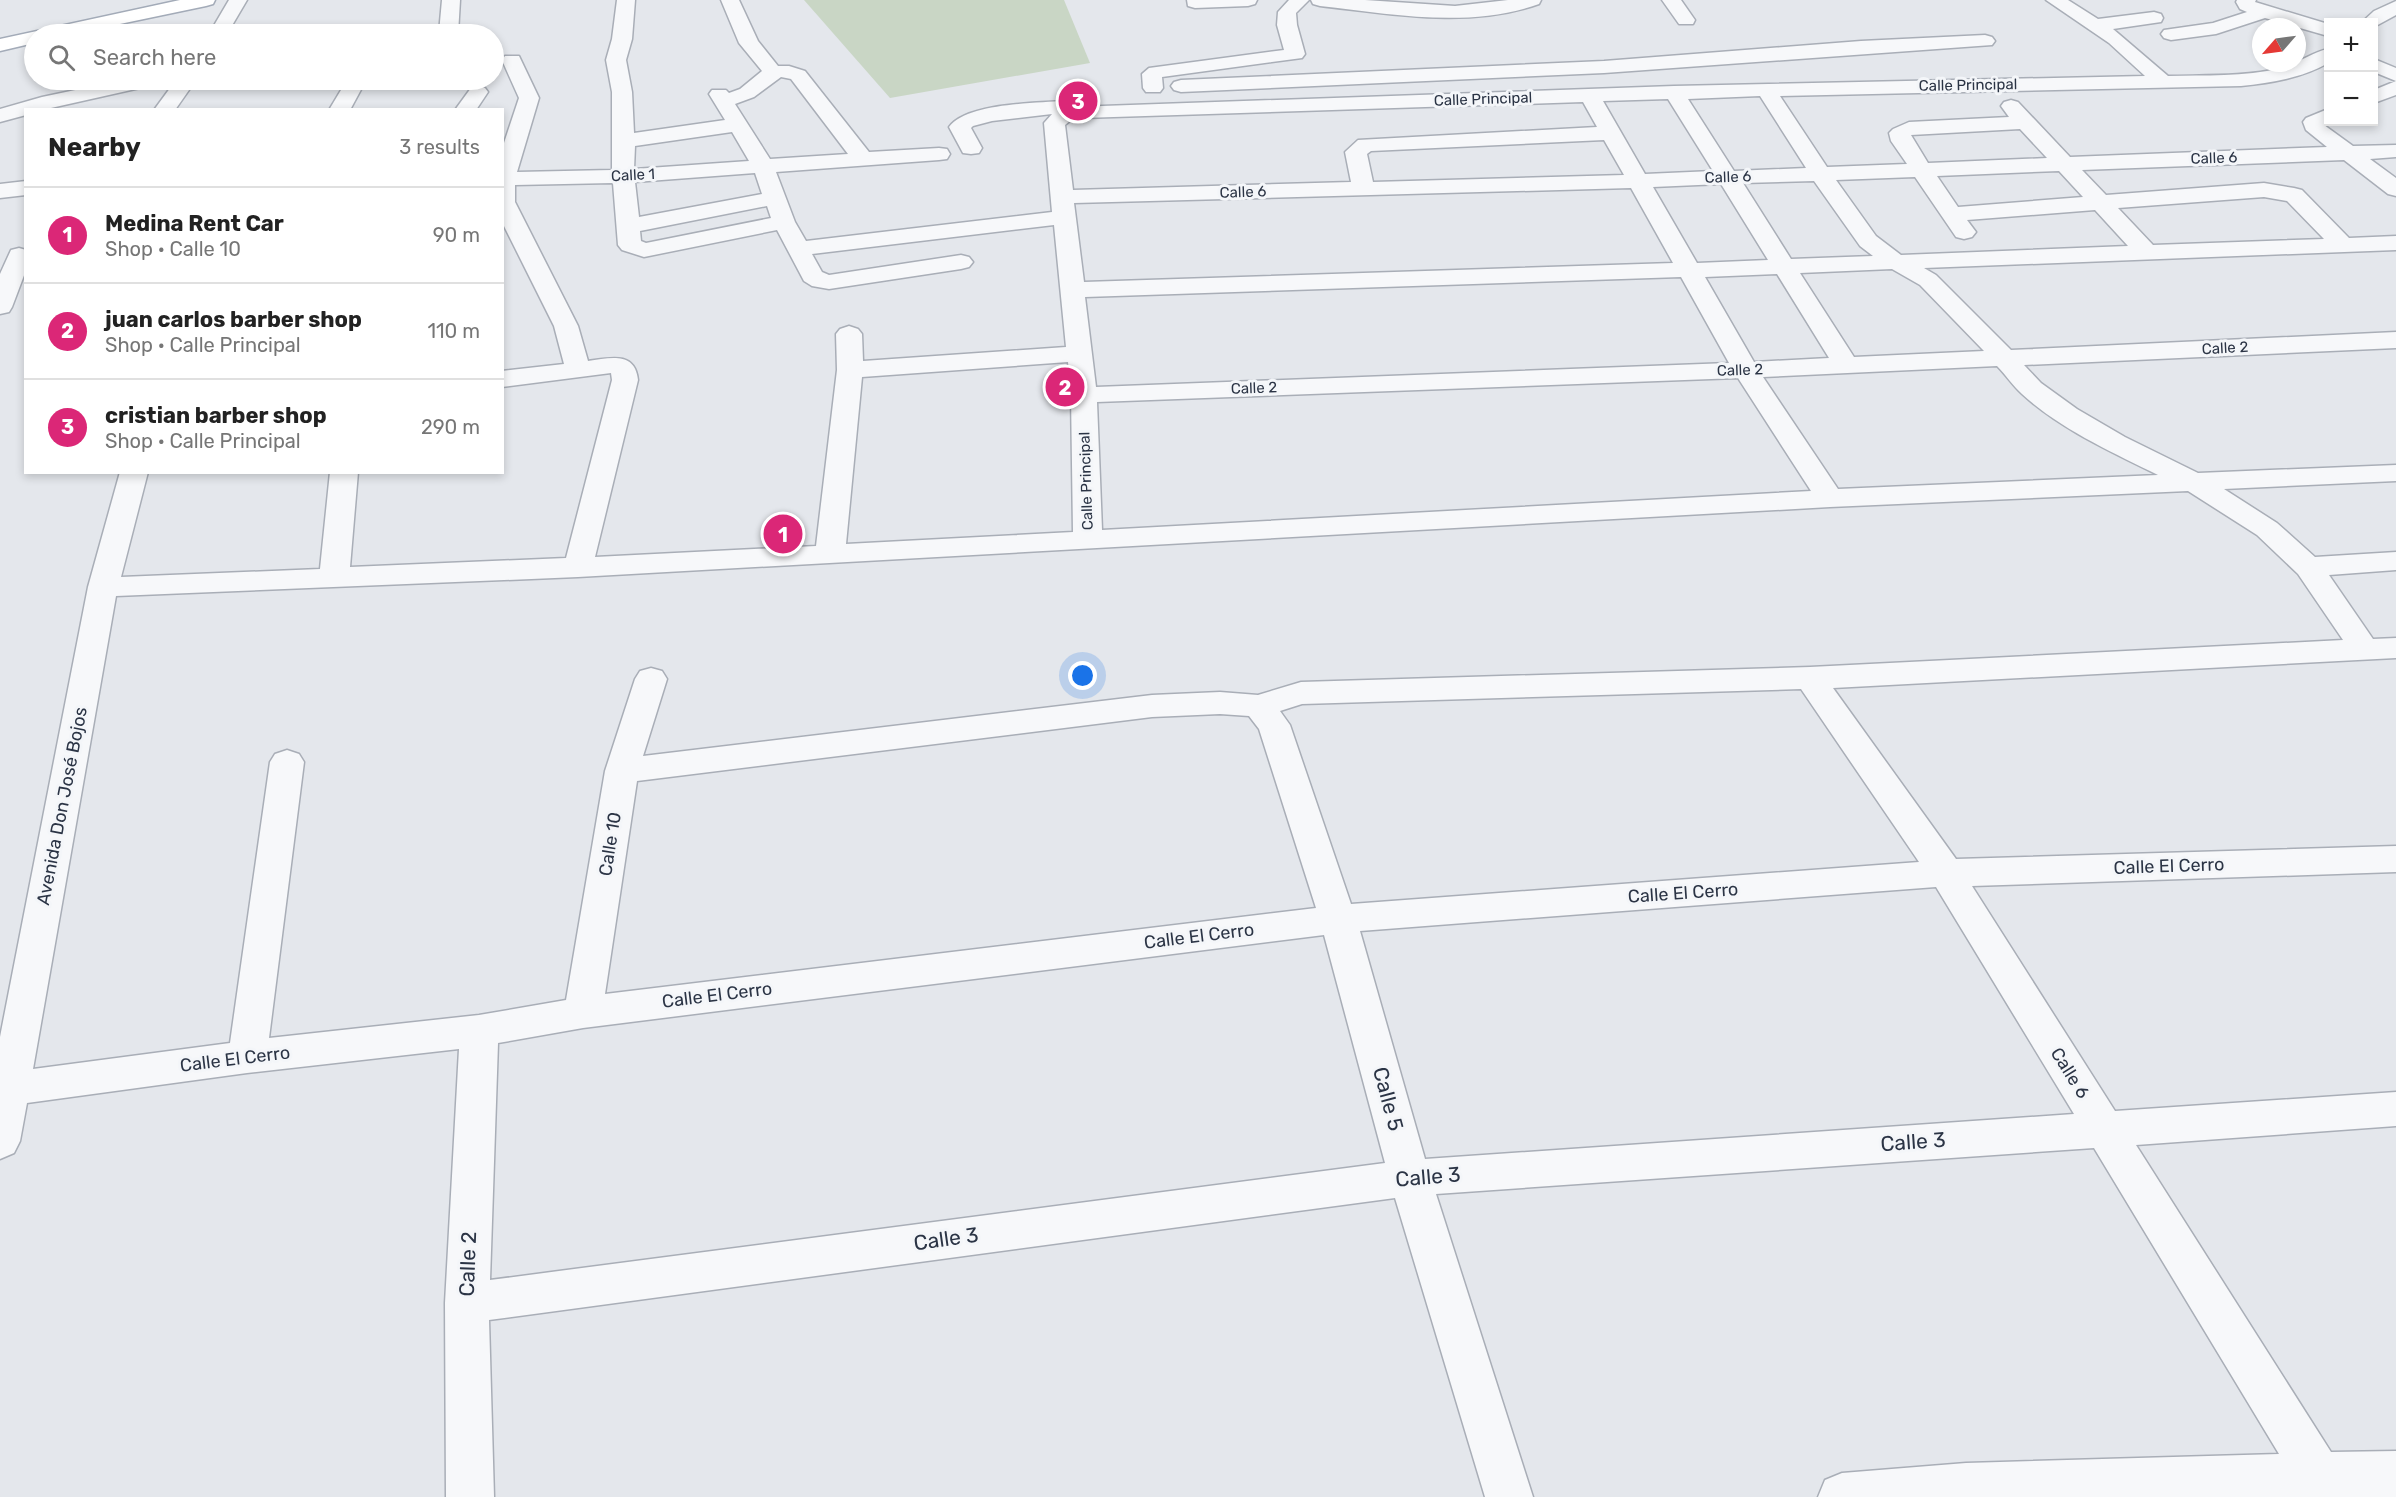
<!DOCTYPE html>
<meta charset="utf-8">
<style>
body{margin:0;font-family:Rubik,sans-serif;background:#f2f2f2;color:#222}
.controls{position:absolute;right:18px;top:18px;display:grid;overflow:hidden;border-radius:0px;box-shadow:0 3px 9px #0003}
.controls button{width:54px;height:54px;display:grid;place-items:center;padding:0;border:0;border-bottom:2px solid #e0e0e0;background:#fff;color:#222;font:30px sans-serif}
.compass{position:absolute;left:2252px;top:18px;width:54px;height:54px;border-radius:50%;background:#fff;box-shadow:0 3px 9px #0003;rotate:242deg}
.you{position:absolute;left:1083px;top:676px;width:21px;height:21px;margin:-15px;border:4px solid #fff;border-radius:50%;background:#1a73e8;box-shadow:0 0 0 9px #1a73e833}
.badge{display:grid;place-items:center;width:39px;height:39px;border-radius:50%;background:#db2777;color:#fff;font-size:20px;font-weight:700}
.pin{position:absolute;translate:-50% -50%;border:3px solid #fff;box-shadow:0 2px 6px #0006}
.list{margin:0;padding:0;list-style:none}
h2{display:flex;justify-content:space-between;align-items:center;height:78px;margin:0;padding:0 24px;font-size:26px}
h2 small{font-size:20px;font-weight:400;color:#767676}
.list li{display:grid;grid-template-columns:39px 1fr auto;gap:18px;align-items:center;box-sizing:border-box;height:96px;padding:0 24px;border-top:2px solid #e0e0e0}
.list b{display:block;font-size:22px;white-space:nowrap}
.list p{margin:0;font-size:20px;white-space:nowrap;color:#767676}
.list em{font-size:20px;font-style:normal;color:#767676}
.icon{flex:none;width:33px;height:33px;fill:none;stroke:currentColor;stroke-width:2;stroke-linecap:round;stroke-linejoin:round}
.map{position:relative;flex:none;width:2396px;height:1497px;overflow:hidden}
.search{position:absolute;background:#fff;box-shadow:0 3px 9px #0003;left:24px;top:24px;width:480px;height:66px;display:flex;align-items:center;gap:15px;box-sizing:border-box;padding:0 21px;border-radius:33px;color:#767676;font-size:22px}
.panel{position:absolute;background:#fff;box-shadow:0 3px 9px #0003;left:24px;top:108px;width:480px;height:366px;border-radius:0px}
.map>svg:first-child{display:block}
.green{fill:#c9d6c5}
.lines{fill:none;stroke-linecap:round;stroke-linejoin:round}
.minor-casing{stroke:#a9aeb7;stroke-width:3}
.major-casing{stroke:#a3abb8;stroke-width:3}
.minor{fill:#f7f8fa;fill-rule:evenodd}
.major{fill:#fff;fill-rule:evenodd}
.labels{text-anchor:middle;stroke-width:6;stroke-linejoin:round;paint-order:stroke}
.far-street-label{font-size:15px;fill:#2b3445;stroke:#f4f6f9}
.street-label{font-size:18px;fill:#2b3445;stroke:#f4f6f9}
.near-street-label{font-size:21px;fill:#2b3445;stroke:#f4f6f9}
</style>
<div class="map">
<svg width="2396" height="1497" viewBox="0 0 2396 1497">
<rect width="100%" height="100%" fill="#e4e7ec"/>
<!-- green -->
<path class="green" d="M804,0H1064L1090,63L890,98Z"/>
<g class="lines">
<!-- minor casing -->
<g class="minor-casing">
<path id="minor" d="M229,0H247L227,34H209Z
M442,0H460L458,34L439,33Z
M617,0H635L632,39L626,60L632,92L634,133L725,120L709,94L712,90H726L729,93L740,89L762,71L739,43L721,0H739L758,41L778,66H789L805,71L869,152L939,148L947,149L950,154L947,159L939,160L776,172L795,222L806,241L1052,212L1044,123L1052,114L992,121L973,126L971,128L982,148L979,153L971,154L963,153L949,127C966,103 1036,103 1064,101L1071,103L1074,107L1674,86L2145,76L2109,43L2046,0H2068L2098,19L2154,12L2161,14L2163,18L2161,22L2113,29L2168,76C2205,75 2244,77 2281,68C2298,64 2312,52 2328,49V63C2302,78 2271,83 2241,86L1780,96L1827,167L1907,164L1891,141L1889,133L1893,129L1909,122L2009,117L2001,106L2004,102L2011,100L2018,102L2070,157L2327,147L2306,130L2303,122L2306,118L2328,109V122H2331L2324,125L2353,146L2396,145V157L2370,159L2396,178V196L2388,194L2344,160L2082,170L2106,195L2264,183L2294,188L2302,190L2349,238L2396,236V250L1924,268L1936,275L2011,350L2396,332V348L2024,365L2041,383L2077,409L2125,437L2198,473L2396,465V481L2224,489L2277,523L2315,557L2396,552V570L2329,575L2373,639L2396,638V658L1833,688L1956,859L2396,846V872L1972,886L2115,1111L2396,1092V1126L2136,1145L2331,1452L2396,1451V1497H1818L1825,1480L1842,1473L1966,1463L2279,1454L2094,1148L1436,1194L1533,1497H1485L1395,1198L489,1320L494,1497H446L445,1303L459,1049L247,1073L27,1103L20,1141L14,1153L0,1159V1037L88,587L120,472H148L121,577L320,569L330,472H358L350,567L566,558L612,380L611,373L502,387V371L564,364L554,326L502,222V149L519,98L502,60L505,56H519L539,98L517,172L612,170V92L606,60L612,39ZM781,77L791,79L848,154L770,159L735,104L754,97ZM1760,96L1806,168L1734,171L1688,99ZM1668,99L1713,171L1645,174L1603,101ZM1583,102L1597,127L1358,140L1345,152L1351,182L1073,190L1065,125L1071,120L1082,118ZM2020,129L2047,158L1928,163L1911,135ZM732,132L749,161L634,169L635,146ZM1604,140L1624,175L1373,182L1367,154L1371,151ZM2059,171L2083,197L1958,207L1937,176ZM755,173L762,194L639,217L635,182ZM1915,177L1956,237L1964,239L1972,237L1976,232L1967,220L2095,210L2128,246L1901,255L1876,236L1836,180ZM1814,181L1860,246L1873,256L1791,259L1743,183ZM613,183L618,245L622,250L644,257L777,230L804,281L812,286L829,289L961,269L969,267L973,262L969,257L961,255L829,275L822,272L812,254L1054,225L1066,347L863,361L862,334L858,329L849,326L840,329L836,334L837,370L816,546L595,557L638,380C635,351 610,358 588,361L578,326L515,202V185ZM1721,184L1768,260L1697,263L1653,187ZM1631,188L1673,263L1084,282L1074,203ZM2264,197L2287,201L2324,239L2153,245L2118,208ZM767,206L771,218L646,243L641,241L640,231ZM1892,269L1920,285L1984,351L1854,357L1800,273ZM1777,274L1829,358L1754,362L1705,277ZM1681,277L1729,363L1096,387L1085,297ZM1068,362L1071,395L1073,532L846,544L862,377ZM1997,366C2006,375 2013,386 2022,394C2060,429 2112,452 2158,475L1838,489L1763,377ZM1738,378L1811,491L1102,530L1097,402ZM2188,491L2257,535L2298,574L2343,640L1810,667L1301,682L1258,695L1220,692L1152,695L643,756L667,679L662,671L651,668L640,671L635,679L605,771L566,1000L479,1015L269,1038L304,762L299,754L287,750L275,754L270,762L230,1043L33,1069L116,596L578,577L1830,507ZM1801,689L1919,862L1351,904L1290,725L1280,711L1302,704ZM1220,714L1249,716L1259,729L1316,908L605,994L637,781L1152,717ZM1936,887L2074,1114L1425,1159L1360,931ZM1324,935L1385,1163L490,1280L498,1043L583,1028Z
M1187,0H1257L1255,4L1248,6L1195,8L1188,6Z
M1289,0H1309L1296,13L1297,25L1305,54L1302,58L1162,77L1163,88L1160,92H1146L1143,88L1142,74L1149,68L1284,50L1277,25L1278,12Z
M1311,0H1365L1455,6L1508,0H1541L1539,4C1469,29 1391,14 1320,6L1313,4Z
M1662,0H1681L1695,20L1693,24H1679Z
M2237,0H2256L2255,2L2328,24V36L2265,18L2216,34L2171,40L2164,38L2161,34L2164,30L2213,23L2247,12L2240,9L2236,2Z
M2396,1V15L2374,27V22H2362L2374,11Z
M1985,35L1992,37L1995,41L1992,45L1604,73L1181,92L1174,90L1171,86L1174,82L1181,80L1604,61L1861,41Z
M2374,59L2396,68V95L2374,103V90L2396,81L2374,72Z
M123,80H159L156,84L149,86L42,110H26V115L0,122V109L42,97Z
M176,80H196L175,110H154Z
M347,80H361L364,84L350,110H329Z
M478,86L485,88L488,92L476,110H455L471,88Z
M26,181V195L0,198V184Z
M19,248L26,250V270L12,307L9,312L0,314V274L11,250Z"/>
</g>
<!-- major casing -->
<g class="major-casing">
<path id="major" d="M180,0H215L213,4L206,6L72,34H34V43L0,51V39Z"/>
</g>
<!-- minor -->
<use href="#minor" class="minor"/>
<!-- major -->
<use href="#major" class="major"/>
</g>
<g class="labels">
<!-- far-street labels -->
<g class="far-street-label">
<text transform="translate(1968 85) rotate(-1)" y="5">Calle Principal</text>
<text transform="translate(1483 99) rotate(-2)" y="5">Calle Principal</text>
<text transform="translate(2214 158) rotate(-2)" y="5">Calle 6</text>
<text transform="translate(633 175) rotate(-3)" y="5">Calle 1</text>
<text transform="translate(1728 177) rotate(-2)" y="5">Calle 6</text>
<text transform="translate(1243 192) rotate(-2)" y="5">Calle 6</text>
<text transform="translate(2225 348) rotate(-3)" y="5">Calle 2</text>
<text transform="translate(1740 370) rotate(-2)" y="5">Calle 2</text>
<text transform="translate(1254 388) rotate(-2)" y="5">Calle 2</text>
<text transform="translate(1086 481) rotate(-92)" y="5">Calle Principal</text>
</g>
<!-- street labels -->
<g class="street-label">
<text transform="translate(62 806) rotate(-79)" y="6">Avenida Don José Bojos</text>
<text transform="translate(610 844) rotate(-81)" y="6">Calle 10</text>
<text transform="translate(2169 866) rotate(-2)" y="6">Calle El Cerro</text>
<text transform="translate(1683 893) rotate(-4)" y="6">Calle El Cerro</text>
<text transform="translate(1199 936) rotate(-7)" y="6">Calle El Cerro</text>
<text transform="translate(717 995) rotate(-7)" y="6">Calle El Cerro</text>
<text transform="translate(235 1059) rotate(-7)" y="6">Calle El Cerro</text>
<text transform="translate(2070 1073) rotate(58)" y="6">Calle 6</text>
</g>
<!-- near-street labels -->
<g class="near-street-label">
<text transform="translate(1388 1099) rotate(75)" y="7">Calle 5</text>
<text transform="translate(1913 1142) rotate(-4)" y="7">Calle 3</text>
<text transform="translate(1428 1177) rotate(-5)" y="7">Calle 3</text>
<text transform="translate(946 1239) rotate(-8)" y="7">Calle 3</text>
<text transform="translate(468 1264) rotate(-88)" y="7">Calle 2</text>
</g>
</g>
</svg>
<div class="controls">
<button>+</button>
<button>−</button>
</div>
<svg class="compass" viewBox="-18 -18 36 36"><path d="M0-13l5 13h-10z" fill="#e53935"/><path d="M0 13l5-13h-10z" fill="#767676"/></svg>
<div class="you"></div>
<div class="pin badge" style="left:783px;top:534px">1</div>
<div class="pin badge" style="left:1065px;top:387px">2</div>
<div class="pin badge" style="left:1078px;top:101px">3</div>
<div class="search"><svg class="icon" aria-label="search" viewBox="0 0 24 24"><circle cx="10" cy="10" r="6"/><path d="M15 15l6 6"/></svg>Search here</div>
<section class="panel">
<h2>Nearby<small>3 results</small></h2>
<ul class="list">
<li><span class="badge">1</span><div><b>Medina Rent Car</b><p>Shop · Calle 10</p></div><em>90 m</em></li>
<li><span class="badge">2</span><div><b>juan carlos barber shop</b><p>Shop · Calle Principal</p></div><em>110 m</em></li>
<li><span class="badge">3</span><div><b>cristian barber shop</b><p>Shop · Calle Principal</p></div><em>290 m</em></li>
</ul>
</section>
</div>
